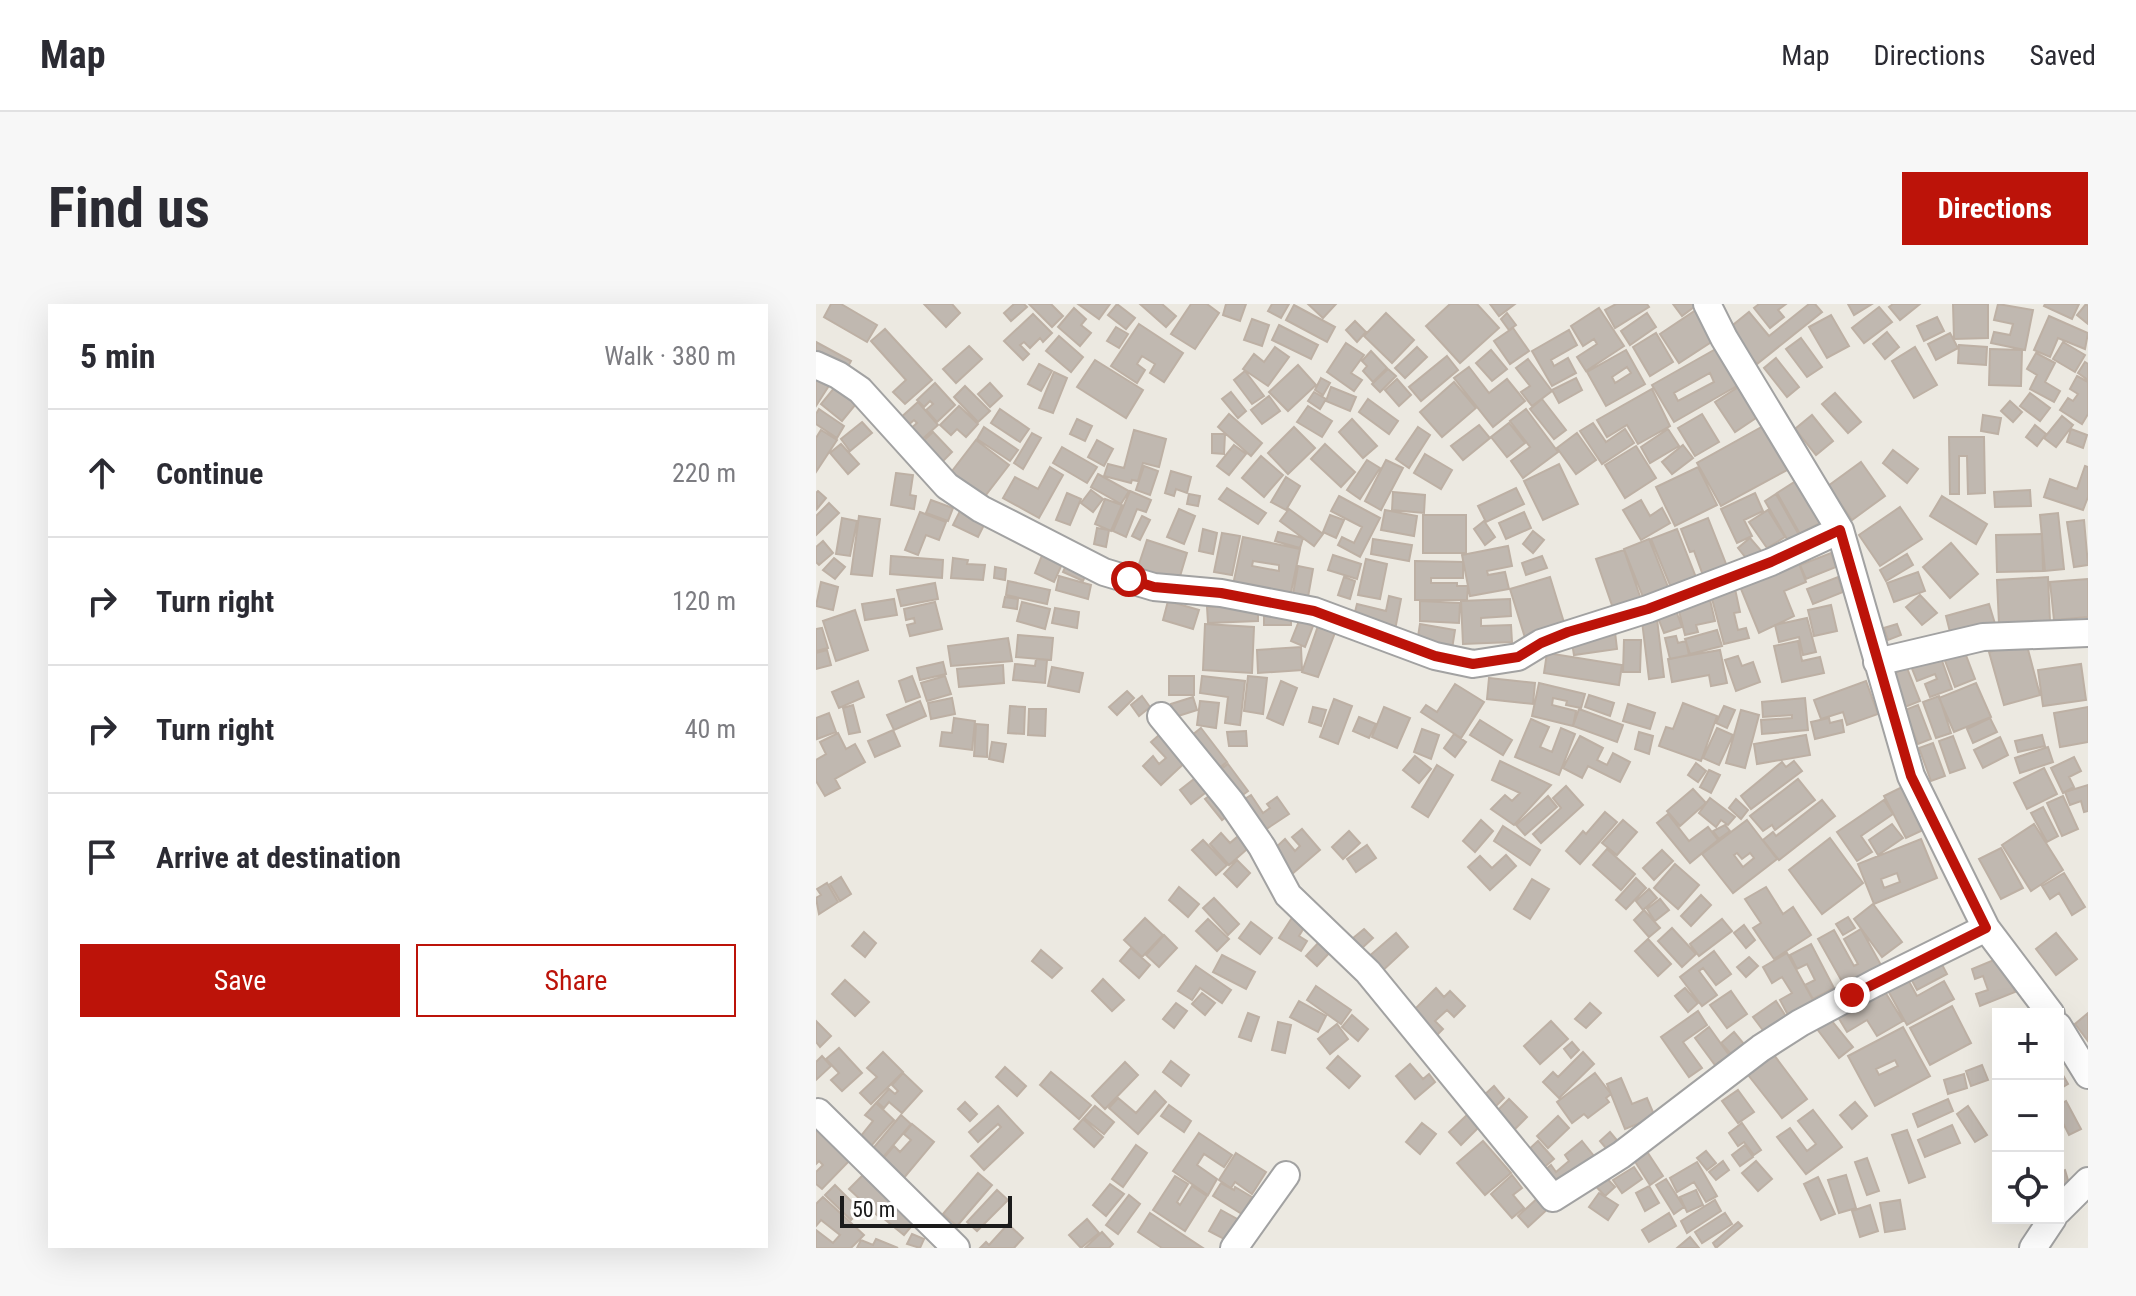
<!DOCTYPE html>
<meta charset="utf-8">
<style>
body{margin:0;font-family:"Roboto Condensed",sans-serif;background:#f7f7f7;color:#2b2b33}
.controls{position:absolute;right:24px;bottom:24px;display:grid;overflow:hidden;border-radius:0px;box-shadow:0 8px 32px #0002}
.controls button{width:72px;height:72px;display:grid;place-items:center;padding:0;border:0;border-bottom:2px solid #e1e1e2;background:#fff;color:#2b2b33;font:40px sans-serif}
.scale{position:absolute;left:24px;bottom:20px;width:172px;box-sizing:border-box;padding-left:8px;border:4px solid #1b1b1b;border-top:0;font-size:22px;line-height:28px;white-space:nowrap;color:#1b1b1b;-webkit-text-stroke:6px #fff;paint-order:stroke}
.stop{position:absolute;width:24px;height:24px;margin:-18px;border:6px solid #bc1309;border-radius:50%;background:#fff}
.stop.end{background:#bc1309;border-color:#fff;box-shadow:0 2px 8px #0008}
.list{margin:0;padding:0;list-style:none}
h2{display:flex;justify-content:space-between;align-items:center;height:104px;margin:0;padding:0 32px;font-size:34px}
h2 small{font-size:26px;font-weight:400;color:#7c7c81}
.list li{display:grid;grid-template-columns:52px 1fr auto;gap:24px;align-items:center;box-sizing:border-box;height:128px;padding:0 32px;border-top:2px solid #e1e1e2}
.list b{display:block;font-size:30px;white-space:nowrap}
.list em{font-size:26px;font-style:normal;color:#7c7c81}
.actions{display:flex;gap:16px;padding:24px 32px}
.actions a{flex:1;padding:18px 0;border:2px solid #bc1309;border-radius:0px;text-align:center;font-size:28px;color:#bc1309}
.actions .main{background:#bc1309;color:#fff}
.icon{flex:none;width:44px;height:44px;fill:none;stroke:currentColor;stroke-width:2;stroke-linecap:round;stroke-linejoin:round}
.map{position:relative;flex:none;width:1272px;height:944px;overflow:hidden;border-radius:0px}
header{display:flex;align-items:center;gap:48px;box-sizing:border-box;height:112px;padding:0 40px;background:#fff;border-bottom:2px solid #e1e1e2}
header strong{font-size:38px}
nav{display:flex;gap:44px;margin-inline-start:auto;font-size:28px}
.intro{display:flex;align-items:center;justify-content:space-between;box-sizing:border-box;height:192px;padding:0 48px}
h1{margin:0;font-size:56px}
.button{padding:20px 36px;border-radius:0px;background:#bc1309;color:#fff;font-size:28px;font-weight:700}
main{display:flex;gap:48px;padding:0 48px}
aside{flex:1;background:#fff;border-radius:0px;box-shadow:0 8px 32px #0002}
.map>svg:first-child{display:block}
.building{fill:#c0b8b0;stroke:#bdb0a4;stroke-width:2;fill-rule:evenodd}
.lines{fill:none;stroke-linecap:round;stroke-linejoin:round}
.minor-casing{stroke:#a2a2a2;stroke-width:30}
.minor{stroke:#fff;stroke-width:26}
.route{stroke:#bc1309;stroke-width:10}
</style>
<header>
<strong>Map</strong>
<nav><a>Map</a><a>Directions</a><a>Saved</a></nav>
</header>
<div class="intro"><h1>Find us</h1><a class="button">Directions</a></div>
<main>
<aside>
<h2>5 min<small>Walk · 380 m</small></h2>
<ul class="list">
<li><svg class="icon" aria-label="ahead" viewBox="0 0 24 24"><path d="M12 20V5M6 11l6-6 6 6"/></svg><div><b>Continue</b></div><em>220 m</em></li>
<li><svg class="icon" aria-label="right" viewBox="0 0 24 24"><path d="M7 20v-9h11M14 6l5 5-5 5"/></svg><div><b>Turn right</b></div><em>120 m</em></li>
<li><svg class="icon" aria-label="right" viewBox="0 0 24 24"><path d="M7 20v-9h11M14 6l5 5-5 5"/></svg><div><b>Turn right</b></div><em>40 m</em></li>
<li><svg class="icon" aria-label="arrive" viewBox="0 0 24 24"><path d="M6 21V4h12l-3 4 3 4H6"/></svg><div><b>Arrive at destination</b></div></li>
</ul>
<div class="actions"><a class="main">Save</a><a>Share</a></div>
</aside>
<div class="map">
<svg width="1272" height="944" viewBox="0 0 1272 944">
<rect width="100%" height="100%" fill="#ece9e1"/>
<!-- building -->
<path class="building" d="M15,0H25L61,21L51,38L8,13Z
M108,0H136L144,9L130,23Z
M198,0H208L211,3L195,17L188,9Z
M213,0H235L247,12L236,23Z
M262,0H294L283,15Z
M301,0L319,14L310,25L292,11Z
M324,0H346L360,12L350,23Z
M375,0H391L403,9L379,45L355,30Z
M410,0H430L424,17L407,11Z
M456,0H473L465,14L452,7Z
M492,0H520L507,14Z
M634,0H661L683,24L644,59L610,22Z
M674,0H699L683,12Z
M800,0H831L833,3L799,24L789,6Z
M857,0H882L866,12Z
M943,0H970L962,6L968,13L954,24L938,4Z
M993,0H999L1006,8L941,60L912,25L933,8L953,32Z
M1032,0H1056L1038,11Z
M1077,0H1104L1084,16L1073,3Z
M1137,0H1172V34L1138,35Z
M1182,0L1217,6L1209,46L1175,39L1178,28L1194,31L1197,20L1178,16Z
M1229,0H1263L1256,15L1228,2Z
M1270,0L1272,2V20L1261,11Z
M478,1L519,23L511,38L470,16Z
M1063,3L1076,18L1048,39L1036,24Z
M258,4L270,15L265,21L275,29L264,42L242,23Z
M783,4L808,42L770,67L761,53L781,40L778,35L767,42L755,22Z
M880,6L900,35L863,59L844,30Z
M570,9L598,36L576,59L548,32Z
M691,9L700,21L693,26L685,15Z
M831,9L840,23L814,41L805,27Z
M217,10L236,29L227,38L224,34L214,44L208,38L204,41L213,50L207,56L188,37Z
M1015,11L1033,42L1011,54L993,23Z
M1233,12L1272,29L1269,45L1242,34L1234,53L1218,46Z
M1121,13L1128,27L1108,37L1101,22Z
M436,15L453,21L446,42L428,36Z
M539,17L550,28L541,38L530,26Z
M323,20L367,49L348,78L334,69L339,60L326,52L321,60L329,66L321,79L295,62Z
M463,21L502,41L495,55L456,36Z
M300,23L312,30L303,44L291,37Z
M697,24L713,47L694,60L678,37Z
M69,25L116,76L89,100L77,88L90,76L55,37Z
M753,26L761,41L735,56L738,62L752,54L760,69L736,82L716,47Z
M1071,28L1083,43L1069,55L1057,40Z
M840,29L857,58L834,72L817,43Z
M1134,29L1142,44L1120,56L1112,40Z
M243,32L267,53L255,68L230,47Z
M985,34L1006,63L991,73L970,45Z
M0,38L35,57L27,72L0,58Z
M1247,38L1269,51L1259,68L1237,55Z
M530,39L548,51L535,69L546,76L538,87L511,68Z
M1143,41L1171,43L1170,61L1142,59Z
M153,42L166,55L140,79L127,65Z
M905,42L926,79L858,118L836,81ZM894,69L898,78L862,97L858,89Z
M459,43L473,53L452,82L427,65L438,50L448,58Z
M601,43L611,53L589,74L579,64Z
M1099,43L1121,81L1098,94L1076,57Z
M1174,45L1206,46L1205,82L1173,81Z
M675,46L691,65L676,77L660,59Z
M810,46L829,80L790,102L771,68ZM811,63L815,69L799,79L796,73Z
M555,47L571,64L557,78L547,67L551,62L546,57Z
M1220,49L1239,59L1229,78L1244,87L1238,98L1214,85L1221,71L1211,65Z
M631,52L642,66L605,97L593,83Z
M960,54L983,83L971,93L948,64Z
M712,55L736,87L716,102L705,88L714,82L700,64Z
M279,56L327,86L310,114L261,83Z
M1269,58L1272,60V76L1262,69Z
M223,60L236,67L225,87L212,80Z
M482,61L500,81L472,107L453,88Z
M653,63L673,89L691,75L709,97L677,123L638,74Z
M572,65L580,72L564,88L556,80Z
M429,67L448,92L436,100L418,76Z
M238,68L251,74L237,109L223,104Z
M0,71L14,80L0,102Z
M1261,72L1272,78V110L1266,120L1244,106L1252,94L1257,97L1262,90L1254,85Z
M505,74L514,79L507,91L499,86Z
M760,74L766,86L743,99L736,86Z
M581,75L595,91L583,102L569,86Z
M638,78L660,104L626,133L604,108Z
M119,79L139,101L121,118L110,106L117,100L114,97L108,103L101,96Z
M174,79L186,92L174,103L162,90Z
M149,82L174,107L162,118L138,93Z
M924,82L943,112L919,128L899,98Z
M19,83L40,100L26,117L5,100Z
M515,83L540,93L534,107L510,97Z
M836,85L854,122L822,140L811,121L791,133L781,116Z
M415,88L430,107L422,114L406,95Z
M498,88L510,95L504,105L492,97Z
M1019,89L1045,118L1032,129L1006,100Z
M1214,89L1234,104L1224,117L1204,102Z
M453,92L464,107L446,120L435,106Z
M552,95L582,117L573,130L543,108Z
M726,95L750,126L738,135L714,105Z
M1194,97L1206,108L1197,118L1185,107Z
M102,98L122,121L103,138L93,126L101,119L98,116L90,123L83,115Z
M143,102L162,120L150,133L141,125L135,131L124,121Z
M492,102L516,117L506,133L481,118Z
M3,105L28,122L21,134L0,120V110Z
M184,105L213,125L204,138L175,119Z
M710,105L742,148L707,174L695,157L714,143L694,117Z
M413,110L446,139L435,152L402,123Z
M886,110L903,138L879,152L862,124Z
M996,111L1017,137L1000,151L979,125Z
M1167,111L1185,114L1182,130L1165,127Z
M1246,112L1257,121L1240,143L1228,134Z
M261,115L276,122L269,137L254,130Z
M536,115L561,142L547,154L523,128Z
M46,118L56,129L34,147L25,135Z
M693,119L709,139L691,153L675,133Z
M777,119L790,138L809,125L818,139L786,160L764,127Z
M663,121L674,134L647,156L635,142Z
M949,121L973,165L905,202L881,159Z
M1219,121L1230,130L1221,142L1210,133Z
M168,123L202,146L194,157L161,135Z
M478,123L499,144L472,170L452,149Z
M602,123L614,131L593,164L580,155Z
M852,125L863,142L834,159L825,143Z
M1255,125L1271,131L1267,144L1251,138Z
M5,126L21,136L0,168V134Z
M318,126L350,135L343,163L327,159L322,177L316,176L315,179L288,172L292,160L308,164Z
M117,128L136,148L123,161L104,140Z
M216,129L225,134L207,165L198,159Z
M761,129L780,156L760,170L741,144Z
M396,130H409L408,150L396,149Z
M1133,133H1168L1169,189L1152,190L1151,152H1143V190H1134Z
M160,136L193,161L166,196L133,171Z
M281,136L297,145L288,162L272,153Z
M25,140L43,160L32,170L14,149Z
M509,140L539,168L525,183L495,155Z
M418,141L430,150L413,171L401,162Z
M867,141L877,154L856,170L846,158Z
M820,142L840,174L809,194L789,161Z
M246,143L281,163L271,179L237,159Z
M1077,146L1102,165L1091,179L1067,159Z
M609,150L636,166L625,185L598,169Z
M445,152L467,171L448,193L426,174Z
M551,156L564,164L544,195L531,186Z
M570,156L587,164L565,206L549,197Z
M1045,158L1069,192L1036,216L1012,182Z
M743,160L762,200L727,216L708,177Z
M328,162L342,167L334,191L320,186Z
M1269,162L1272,163V193L1267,206L1228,193L1234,175L1261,185Z
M234,163L247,171L223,214L187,194L199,173L222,185Z
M882,163L901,201L859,222L840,183Z
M355,167L375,173L371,189L360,185L358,192L349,189Z
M80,169L97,171L94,191L100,192L98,205L75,201Z
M282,170L313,187L305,200L275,183Z
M470,173L484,182L470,206L455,198Z
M980,177L1004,219L984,230L961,189Z
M411,184L450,209L442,220L403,195Z
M700,184L708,200L670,218L662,202Z
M275,186L287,195L277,208L265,199Z
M1214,186L1215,202L1179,203L1178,188Z
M2,187L10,194L1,205L0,189Z
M314,187L335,196L330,208L321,205L310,233L297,227Z
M577,188L609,191L608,209L576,206Z
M251,189L265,195L254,221L240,216Z
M939,189L947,207L928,216L936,232L921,239L905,205Z
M373,190L384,192L382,202L371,200Z
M960,190L983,231L972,237L949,197Z
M523,192L564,214L544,253L522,241L526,233L538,239L546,223L515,207Z
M1126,192L1171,220L1160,240L1114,212Z
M289,195L306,201L295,227L279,220Z
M115,196L137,204L132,217L110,209Z
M825,196L834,212L846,204L854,219L825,236L807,206Z
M13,199L23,209L0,231V212Z
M1084,203L1106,235L1064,262L1043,231Z
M363,205L379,212L368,240L351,233Z
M473,205L507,230L498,242L464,217Z
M569,206L601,212L598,232L565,226Z
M952,206L969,233L951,244L933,218Z
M144,207L169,219L162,233L137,221Z
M104,208L130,218L123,236L110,231L102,251L89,246Z
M708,208L715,224L690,235L683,219Z
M1242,209L1248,265L1229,267L1224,211Z
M514,211L528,216L520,234L507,228Z
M607,211H650V249H607Z
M43,212L64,215L56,272L35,270Z
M326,212L334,216L324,236L316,232Z
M26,214L41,217L34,252L20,250Z
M892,214L912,265L888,274L878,247L874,248L865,225Z
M1268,216L1272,261L1258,263L1251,218Z
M668,217L679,233L669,241L658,225Z
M281,224L293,226L290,243L278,240Z
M387,225L401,229L397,250L383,247Z
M861,225L881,276L856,286L835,235Z
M717,227L728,236L717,249L707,240Z
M462,228L487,234L484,244L459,237Z
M406,229L424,232L416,271L398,268Z
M1226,230L1227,267L1181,268L1180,231Z
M427,233L484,245L474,293L417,281ZM437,257L463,261V267L436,262Z
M934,234L947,249L934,259L922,244Z
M557,235L596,241L593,257L555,250Z
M833,235L854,288L829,298L808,245Z
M331,236L371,249L362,279L321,266Z
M7,237L17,249L3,261L0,258V243Z
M1135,239L1162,270L1134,294L1107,263Z
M692,242L696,262L671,267L672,271L689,268L693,285L654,292L646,251Z
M808,246L827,301L799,310L780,255Z
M227,249L247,258L238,278L219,269Z
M1015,249L1020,263L990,275L984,261Z
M1091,250L1097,261L1070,277L1064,266Z
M517,251L545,260L541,275L512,266Z
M75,252L127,256L126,274L74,270Z
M726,252L731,264L710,271L706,259Z
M18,254L29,263L19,275L7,266Z
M137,254L152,256L151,260L169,261L167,276L135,274Z
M550,255L571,260L564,295L542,291Z
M599,257L647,258V274H615V279H641V282H652L651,296H599Z
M982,257L990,278L968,287L978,312L943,329L923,280Z
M251,259L271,268L267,277L247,268Z
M482,262L497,265L492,293L477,290Z
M179,263L190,265L189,276L178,274Z
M1102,268L1109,287L1078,298L1071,279Z
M243,272L275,281L272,295L240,286Z
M528,273L539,277L534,295L522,291Z
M734,273L750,325L710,337L694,285Z
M1022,273L1027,288L997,300L991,285Z
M1232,273L1234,317L1183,320L1181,276Z
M1272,275V313L1238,316L1234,278Z
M192,277L234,286L231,300L190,291Z
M5,278L22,283L17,306L0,302Z
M119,279L122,295L85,302L81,286Z
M919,285L924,308L918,309L922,326L930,324L933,334L908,340L895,291Z
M1104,291L1121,309L1106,321L1090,303Z
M573,292L585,295L579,326L537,316L541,300L570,307Z
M189,293L202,295L201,305L187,303Z
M78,295L81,311L49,316L46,300Z
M694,295L695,312L665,314V322L695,321L696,338L647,340L645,297Z
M894,296L899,317L880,321L882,328L869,331L862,303Z
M352,297L383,306L377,325L347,316Z
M604,297L644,299L643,319L604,317Z
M119,298L126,325L94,332L91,321L99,319L98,314L90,316L88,305Z
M206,298L234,305L229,325L201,317Z
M1173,300L1180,323L1136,336L1130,312Z
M442,301V317L392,319L391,303Z
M1015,301L1021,327L998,332L992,306Z
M239,304L263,308L261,324L236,319Z
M859,304L866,323L848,329L841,311Z
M39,306L52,346L20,357L7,317Z
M448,309H475V321H448Z
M991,314L1000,348L987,351L983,333L963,338L959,321Z
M841,315L848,373L833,375L826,317Z
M483,317L497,322L489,343L475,337Z
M503,319L520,326L502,373L486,368Z
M389,320L438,323L436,369L387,366Z
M604,320L639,326L636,345L601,339Z
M1081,320L1085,331L1072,336L1068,324Z
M6,324L12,344L0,347V325Z
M901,326L906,342L874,350L869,335Z
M799,328L801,345L758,351L755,333Z
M202,331L237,334L235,356L200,353Z
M860,332L862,339L870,337L873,351L854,355L849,334Z
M192,334L196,357L135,362L132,342Z
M808,336H825L824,368H807Z
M982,337L986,357L1004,353L1008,369L966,378L958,342Z
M1210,338L1224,391L1188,401L1173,348Z
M485,343L486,366L442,369L441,346Z
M11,346L15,361L0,365V349Z
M904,346L911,379L895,382L893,371L856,378L852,355Z
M1148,346L1159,375L1139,383L1128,354Z
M731,349L806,361L803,381L728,369Z
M1124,351L1136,385L1114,393L1109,380L1121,375L1119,370L1101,377L1095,362Z
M922,352L926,362L937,358L944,378L920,387L909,356Z
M220,355L231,356L229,379L197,376L199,360L219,362Z
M127,358L130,370L104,376L101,364Z
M1265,360L1270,396L1227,402L1222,366Z
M187,361L188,379L143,383L141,365Z
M236,363L267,369L263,388L232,382Z
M1091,364L1104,397L1089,403L1076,370Z
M96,372L104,393L90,398L83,377Z
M129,372L135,390L111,397L105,379Z
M353,372H378V391H353Z
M386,372L429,377L424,421L409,419L412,393L384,389Z
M432,372L451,374L447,410L428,407Z
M673,374L719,379L717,400L671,395Z
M42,377L48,393L23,404L16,388Z
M465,377L481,384L467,421L451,414Z
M1050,377L1062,410L1031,421L1027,408L1005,415L998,396Z
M723,379L769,390L765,404L750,401L751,397L737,394L736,401L760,407L757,422L716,412Z
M1160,379L1175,413L1138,428L1123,394Z
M639,380L668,398L645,434L605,408L610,401L621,408Z
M311,387L318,394L301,411L293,403Z
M773,391L798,399L794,412L769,403Z
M326,392L334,403L323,412L315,401Z
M1123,392L1135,429L1120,434L1107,398Z
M377,393L381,406L359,413L355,400Z
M136,394L139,410L115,415L112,399Z
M989,394L992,426L946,430L945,416L976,414V411L947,413L946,398Z
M518,395L536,402L522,440L504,433Z
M104,397L110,412L78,426L71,411Z
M384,397L403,399L400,424L381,421Z
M867,399L901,412L885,457L843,442L850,423L857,425Z
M812,400L839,409L834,425L807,417Z
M37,401L44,428L33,430L27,404Z
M1102,401L1115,435L1102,440L1089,406Z
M194,402L209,403L208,430L192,429Z
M908,402L919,406L911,424L900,419Z
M497,403L510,406L505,422L493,418Z
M568,403L594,414L581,444L556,433Z
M1272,403V438L1244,443L1238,409Z
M213,405H230L229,432L212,431Z
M763,405L807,421L801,438L757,422Z
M925,406L943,411L929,464L910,459Z
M13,409L20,428L1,435L0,414Z
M543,413L560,420L553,434L537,427Z
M138,414L159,417L156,446L124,442L126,428L136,429Z
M1013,414L1014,419L1026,416L1028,428L999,435L995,418Z
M1174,414L1181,428L1157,439L1151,425Z
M715,415L733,423L724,443L736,448L745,424L759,430L743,471L699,453Z
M664,416L696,436L687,451L654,431Z
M160,420L172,421L171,453L158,452Z
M385,424L411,458L395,470L370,436Z
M901,424L917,431L903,461L887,454Z
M350,425L376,452L345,481L327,462L337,452L343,460L350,454L335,438Z
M606,425L623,431L615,455L598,448Z
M77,426L84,442L59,453L52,437Z
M430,427L431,442H413L411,428Z
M823,428L837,432L833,450L819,445Z
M22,429L30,445L39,440L49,458L19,475L24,484L9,492L0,477V456L10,450L4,438Z
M638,430L650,438L639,453L628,444Z
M990,431L994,451L941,460L938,440Z
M1226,431L1229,442L1202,448L1199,437Z
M764,432L787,444L781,456L791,461L797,449L814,458L804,478L772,462L766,474L747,464Z
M1137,432L1149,464L1134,469L1123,437Z
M1184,433L1192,451L1167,464L1158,446Z
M176,438L190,440L187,458L173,455Z
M1117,439L1129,472L1115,477L1103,444Z
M1232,443L1237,458L1204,469L1199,454Z
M599,452L615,465L603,479L587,466Z
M1258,453L1265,467L1253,473L1258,483L1247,489L1235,464Z
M684,457L735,481L698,521L675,505L689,491L696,497L704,489L676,476Z
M978,457L986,467L935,505L925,492L966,458L970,463Z
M880,459L890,467L882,478L872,471Z
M412,460L432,487L417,498L397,471Z
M621,461L637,471L612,513L596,503Z
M1228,464L1241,490L1211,505L1198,479Z
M893,466L904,471L895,489L884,483Z
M387,468L398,482L375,500L364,486Z
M982,475L999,496L959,526L956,521L947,527L934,512Z
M1272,481V507L1268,508L1265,497L1254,501L1249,488Z
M750,482L767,501L725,539L717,530L745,504L737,494Z
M1086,483L1107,526L1090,534L1068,492Z
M403,485L419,506L406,516L389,495Z
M877,485L890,499L864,522L851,507Z
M435,491L447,509L454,504L451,500L461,493L473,510L440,532L419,501Z
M732,492L741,503L709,531L700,521Z
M1247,492L1262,525L1246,532L1231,499Z
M894,494L919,513L912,521L905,516L900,523L883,509Z
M920,495L932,506L925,515L913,504Z
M1006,496L1019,512L963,556L947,536L957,528L960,532Z
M1068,496L1077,510L1045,532L1056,548L1041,557L1021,528Z
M1227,503L1242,532L1231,538L1215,509Z
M789,508L801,518L764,560L750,547L767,527L770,530Z
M852,510L873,537L892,523L902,536L874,559L841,519Z
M665,516L677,527L659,548L647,537Z
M807,516L821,528L801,551L786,539Z
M931,516L961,555L917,589L886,550ZM921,549L926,555L934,549L938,554L927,563L918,551Z
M1076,520L1087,534L1062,551L1053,536Z
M1218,520L1247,566L1215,587L1186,541Z
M909,521L914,527L903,535L897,527Z
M687,522L724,546L714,561L678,537Z
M486,525L504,546L476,570L456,547L469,535L479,547L484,542L476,533Z
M428,527L438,539L413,561L394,540L405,529L414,539Z
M533,527L544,539L527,555L516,543Z
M1014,534L1047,579L1006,610L973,566Z
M1105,535L1121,574L1058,600L1042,560ZM1081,569L1084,578L1068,584L1065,575Z
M387,536L411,561L400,571L376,546Z
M551,541L560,554L540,568L531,555Z
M1185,544L1207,584L1185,595L1163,555Z
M791,545L819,570L805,586L777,561Z
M846,546L857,557L838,576L827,564Z
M690,551L700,562L674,586L652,563L664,552L676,564Z
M421,556L434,569L421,583L408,570Z
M859,560L883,581L862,605L838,584Z
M1248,569L1269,603L1256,611L1243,589L1234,595L1226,582Z
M25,573L35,590L24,597L14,580Z
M820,574L830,584L810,605L800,596Z
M716,575L733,585L714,615L698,605Z
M11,579L22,598L3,610L0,594L5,591L1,585Z
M363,583L383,600L372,613L353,596Z
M950,583L967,610L977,603L995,631L958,655L937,624L945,619L929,595Z
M833,585L841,594L827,606L820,597Z
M885,591L895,601L875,622L865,612Z
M398,594L423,620L412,631L387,604Z
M844,595L853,606L839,617L831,605Z
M1057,600L1086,638L1066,653L1038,615Z
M828,606L844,624L833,633L818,616Z
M479,609L492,617L483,632L491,637L485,647L463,634Z
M1032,613L1039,624L1027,631L1020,620Z
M329,614L347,631L326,653L308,636Z
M392,615L413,635L401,647L380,627Z
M906,615L916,627L883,652L874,640Z
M435,618L456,634L444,650L423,634Z
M928,621L939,636L930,644L918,629Z
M856,624L880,650L866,663L842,637Z
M548,625L557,634L546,644L537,634Z
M1045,625L1065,661L1028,681L1002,635L1018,626L1038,662L1042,660L1028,635Z
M48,628L60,639L49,653L36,642Z
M580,629L592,643L564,669L551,654Z
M1240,629L1261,655L1240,671L1220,645Z
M348,631L361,644L343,663L330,651Z
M832,635L855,660L842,672L819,647Z
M505,636L516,646L501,662L490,652Z
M995,640L1018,684L997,695L989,681L999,676L991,660L981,665L974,651Z
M315,644L334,661L323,674L304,657Z
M225,646L246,664L236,674L216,657Z
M898,647L915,670L900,681L887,664L883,667L901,691L886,702L864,673Z
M971,649L997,696L972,711L964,696L976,689L966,673L956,679L947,663Z
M406,651L439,668L430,685L397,668Z
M933,653L942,662L930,673L921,663Z
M1185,653L1199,688L1164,702L1160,690L1172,686L1167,672L1159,675L1156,665Z
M1123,655L1131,670L1101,686L1093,671Z
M380,662L415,686L406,699L384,684L376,696L362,687Z
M1090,672L1101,692L1128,677L1138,695L1091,721L1070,683Z
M287,675L308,696L296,707L276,687Z
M29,676L53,698L39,712L16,690Z
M500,682L535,706L525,720L491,696Z
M1066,683L1087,717L1061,732L1051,716L1031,728L1019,708Z
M620,684L628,693L634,687L649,702L638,713L631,706L619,717L627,725L618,734L594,710Z
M869,684L882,699L872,708L859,692Z
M915,687L931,710L911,724L894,701Z
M386,689L399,699L389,711L376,700Z
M483,697L510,712L502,728L474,713Z
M960,697L971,714L949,729L937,713Z
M360,699L371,707L358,724L347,715Z
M774,699L785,709L770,724L759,715Z
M1136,702L1155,739L1114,761L1094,724Z
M882,707L891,721L867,738L886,764L873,773L845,733Z
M432,709L443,713L435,737L423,733Z
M1272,709V737L1259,720Z
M536,711L552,725L542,737L526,723Z
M1011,711L1037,743L1023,754L998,721Z
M0,717L15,732L4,743L0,738Z
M735,717L752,735L724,760L708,742Z
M462,718L475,721L469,749L456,746Z
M521,720L532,735L514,750L502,735Z
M893,723L913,751L899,761L879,734Z
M1087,723L1114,772L1059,802L1032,752ZM1079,756L1082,762L1063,771L1060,765Z
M918,728L928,740L915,750L905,739Z
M756,738L763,746L755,754L748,745Z
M23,744L46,769L26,787L15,776L23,769L10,755Z
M955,747L991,795L966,814L929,767Z
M67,748L87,768L55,800L44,789L61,773L51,764Z
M767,748L778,760L743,794L727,778L737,768L742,773Z
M6,752L15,762L0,776V758Z
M522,752L544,772L533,784L511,764Z
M355,757L373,771L365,782L347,768Z
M309,758L322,771L289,805L276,792Z
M594,760L607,775L613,770L619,778L599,795L580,772Z
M1166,761L1172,776L1155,782L1150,767Z
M189,763L210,782L201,792L180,773Z
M1244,766L1252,780L1242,786V767Z
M235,768L275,801L263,815L224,781Z
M87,769L106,787L86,809L73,798L68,804L61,798L73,785L79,790L82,787L76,781Z
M779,769L795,790L790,794L793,798L772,814L768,810L756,819L741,798Z
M1148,770L1151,784L1132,790L1128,776Z
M805,774L816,800L831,794L839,813L809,825L791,780Z
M678,782L688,794L677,805L666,793Z
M922,786L938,808L922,819L906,797Z
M339,787L350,798L322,830L293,804L302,794L320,809Z
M693,795L711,813L694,830L676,812Z
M1132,795L1137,807L1102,823L1097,810Z
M1250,797L1265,825L1253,831L1242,809V801Z
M149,798L161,810L154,817L142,805Z
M1039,798L1051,812L1036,825L1024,811Z
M60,799L78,816L55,842L44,833L57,817L49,811Z
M353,801L375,817L368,828L345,812Z
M182,802L207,829L168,866L155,852L185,823L182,820L162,838L153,828Z
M279,802L298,818L288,830L268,814Z
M1152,802L1171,831L1159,838L1141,810Z
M997,806L1026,843L990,870L961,833L974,824L991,847L1000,840L982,817Z
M85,811L95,820L64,857L54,848Z
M651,811L663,823L645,841L633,828Z
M742,812L753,824L732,844L721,832Z
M267,815L287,833L278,843L258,825Z
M606,819L620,830L604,850L590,838Z
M926,819L945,846L938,851L928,838L922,842L913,829Z
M96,820L118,838L87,875L66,856L78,842L84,848L95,836L88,830Z
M1136,821L1144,839L1109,853L1102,836Z
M0,823L34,856L6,885L0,880V868L7,861L3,857L0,860Z
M1091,826L1109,873L1093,879L1076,831Z
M794,828L804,840L794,849L784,837Z
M383,829L416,851L408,863L388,850L381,861L401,875L392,891L357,867Z
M667,837L695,869L669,891L641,859Z
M722,837L738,855L725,866L710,848Z
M766,837L782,857L739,891L723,871L735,861L740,868L753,857L749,851Z
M826,840L847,872L834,881L813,848Z
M320,841L331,849L307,883L296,875Z
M929,841L937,853L924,862L916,851Z
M890,847L900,859L891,866L881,854Z
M420,849L450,868L436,890L419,878L415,884L403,876Z
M1051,854L1063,887L1051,891L1039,858Z
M907,857L913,866L900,876L893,868Z
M940,857L956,875L942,887L926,869Z
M881,858L901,892L890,898L878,878L861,888L854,874Z
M818,863L826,875L806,889L797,876Z
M783,866L799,883L789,892L773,875Z
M1249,866L1254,883L1242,888V869Z
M162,869L176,881L141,922L127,910Z
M47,871L76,897L62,912L33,885Z
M696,871L706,884L697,891L708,904L696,914L675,890Z
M1030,871L1040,904L1023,909L1012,876Z
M359,872L372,880L361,898L364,901L376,882L391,892L369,927L337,906Z
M1002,873L1019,910L1005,916L988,880Z
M850,875L868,903L858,910L840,881Z
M405,879L418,886L419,883L436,893L426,910L397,892Z
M294,880L308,890L290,912L277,901Z
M19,881L44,906L35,916L9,891Z
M833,882L843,899L829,907L820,889Z
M181,886L192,896L161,927L151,918Z
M880,886L887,901L871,908L864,893Z
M783,889L802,901L792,916L773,903Z
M313,891L324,900L302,930L290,921Z
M725,891L735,902L712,923L702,912Z
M7,893L48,931L35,944H0V926L17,939L24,931L5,916L0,922V900Z
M899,896L905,907L871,929L865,917Z
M1084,896L1089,925L1069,928L1064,899Z
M78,899L100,917L88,931L66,913Z
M1054,901L1062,927L1044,933L1036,907Z
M405,906L421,915L410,936L393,927Z
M334,909L387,944H346L322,928Z
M853,909L860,922L833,938L826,926Z
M909,909L916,920L886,939L879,928Z
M271,915L283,929L265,944L253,931Z
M922,918L926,922L900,944L897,939Z
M192,920L207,934L198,944H164L170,938L173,941Z
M286,928L297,940L293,944H269Z
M96,930L108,935L104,944L91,940Z
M874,933L883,944H861Z
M60,935L82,944H41L45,936L57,941Z"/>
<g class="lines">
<!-- minor casing -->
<g class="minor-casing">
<path id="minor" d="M891,0L908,34L1024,226L1095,472L1170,624L1235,710
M0,61L22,71L44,86L131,182L165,205L288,268L338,283L405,289L498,307L619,352L657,360L702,353L725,339L832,305L955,258L1024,226
M1061,358L1167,333L1272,329
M345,412L415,498L446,543L472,591L552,668L737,894L805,851L945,744L984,719L1059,679L1170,624
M1242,722L1272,771
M0,811L2,808L140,944
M1242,907L1272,877
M418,944L470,871
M1217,944L1237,914"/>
</g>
<!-- minor -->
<use href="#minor" class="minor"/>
</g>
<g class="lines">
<!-- route -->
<path class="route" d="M313,275L338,283L405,289L498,307L619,352L657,360L702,353L725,339L752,328L832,305L955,258L1024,226L1095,472L1170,624L1036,691"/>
</g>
</svg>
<div class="controls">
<button>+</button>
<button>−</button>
<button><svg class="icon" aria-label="locate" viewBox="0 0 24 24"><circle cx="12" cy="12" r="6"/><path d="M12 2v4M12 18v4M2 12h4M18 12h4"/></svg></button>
</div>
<div class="scale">50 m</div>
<div class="stop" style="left:313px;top:275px"></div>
<div class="stop end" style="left:1036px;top:691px"></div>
</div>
</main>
